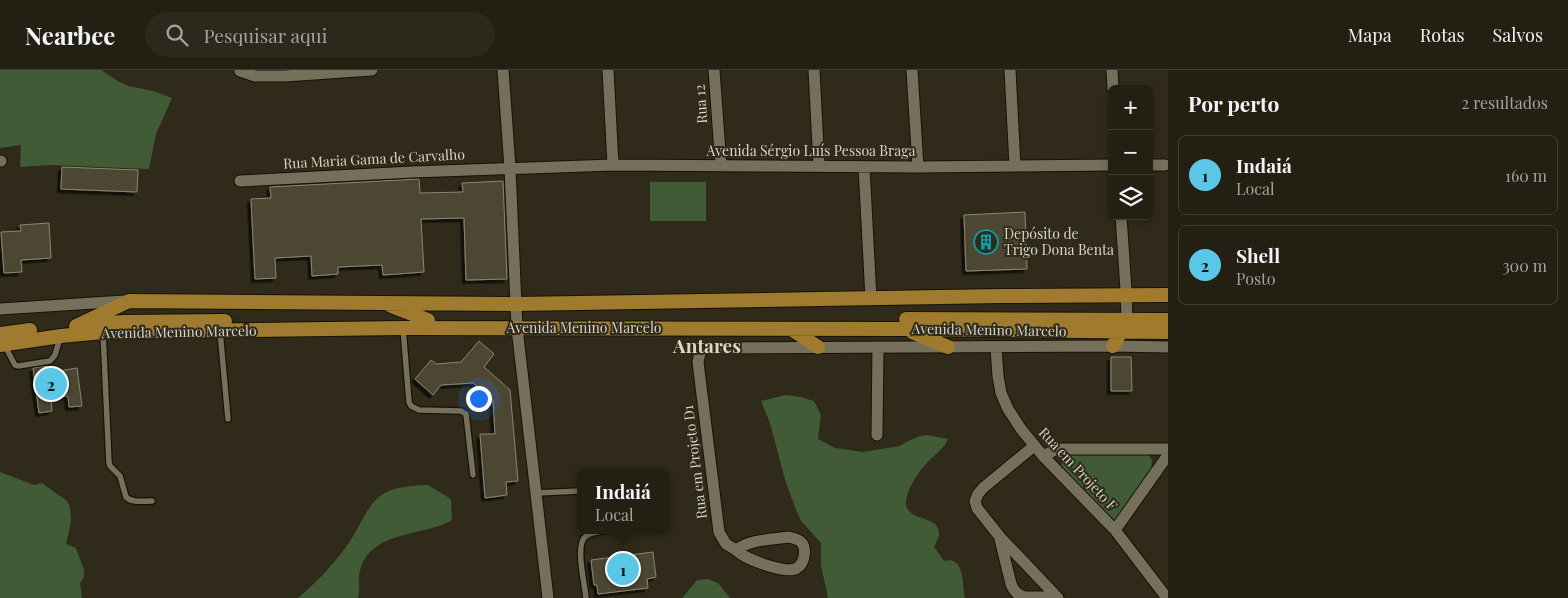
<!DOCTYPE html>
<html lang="pt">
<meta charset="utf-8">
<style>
body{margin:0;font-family:"Playfair Display",serif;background:#2b281c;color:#f1f3f6}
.controls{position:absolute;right:15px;top:15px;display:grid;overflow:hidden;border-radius:8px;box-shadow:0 2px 8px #0003}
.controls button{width:45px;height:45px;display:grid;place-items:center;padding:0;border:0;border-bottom:1px solid #403e33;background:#232013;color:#f1f3f6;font:25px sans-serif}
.you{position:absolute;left:478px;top:328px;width:18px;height:18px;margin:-12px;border:4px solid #fff;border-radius:50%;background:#1a73e8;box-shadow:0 0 0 8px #1a73e833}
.badge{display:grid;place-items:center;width:32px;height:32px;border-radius:50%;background:#5bc7e7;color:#111;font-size:16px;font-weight:700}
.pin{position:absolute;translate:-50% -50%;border:2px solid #fff;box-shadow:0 1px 5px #0006}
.popup{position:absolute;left:577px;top:399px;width:92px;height:65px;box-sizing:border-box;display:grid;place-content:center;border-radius:8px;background:#232013;filter:drop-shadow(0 1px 4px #0005);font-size:16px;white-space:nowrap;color:#a3a3a0}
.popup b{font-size:19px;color:#f1f3f6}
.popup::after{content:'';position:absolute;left:50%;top:100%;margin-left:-10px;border:10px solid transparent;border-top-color:#232013}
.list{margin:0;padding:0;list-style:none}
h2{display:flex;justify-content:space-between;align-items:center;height:65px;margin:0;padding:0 20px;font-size:21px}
h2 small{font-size:16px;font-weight:400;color:#a3a3a0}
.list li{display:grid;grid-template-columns:32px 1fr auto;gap:15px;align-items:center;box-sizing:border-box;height:80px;margin:0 10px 10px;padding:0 10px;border:1px solid #403e33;border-radius:8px}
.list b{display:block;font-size:19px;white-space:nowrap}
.list p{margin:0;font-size:16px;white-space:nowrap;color:#a3a3a0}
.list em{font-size:16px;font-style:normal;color:#a3a3a0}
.icon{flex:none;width:28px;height:28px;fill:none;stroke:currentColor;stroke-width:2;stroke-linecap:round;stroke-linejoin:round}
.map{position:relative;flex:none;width:1168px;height:528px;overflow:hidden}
header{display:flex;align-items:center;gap:30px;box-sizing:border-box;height:70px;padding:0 25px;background:#232013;border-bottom:1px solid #403e33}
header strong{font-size:24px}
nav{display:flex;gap:28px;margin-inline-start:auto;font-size:18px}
.search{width:350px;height:45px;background:#2b281c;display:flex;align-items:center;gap:12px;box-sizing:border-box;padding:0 18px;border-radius:28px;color:#a3a3a0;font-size:19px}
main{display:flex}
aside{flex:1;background:#232013}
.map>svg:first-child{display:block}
.green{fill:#405b36}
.building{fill:#4b4633;stroke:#8c8672;filter:url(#shadow)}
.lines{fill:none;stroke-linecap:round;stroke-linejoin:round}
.service-casing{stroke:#171303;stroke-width:8}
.minor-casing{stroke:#171303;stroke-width:13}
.primary-casing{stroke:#171303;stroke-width:16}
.service{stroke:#75705c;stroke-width:5.5}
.minor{stroke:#75705c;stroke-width:11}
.primary{stroke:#a07a2e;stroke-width:14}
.labels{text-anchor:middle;stroke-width:4;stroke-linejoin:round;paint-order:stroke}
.street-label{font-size:14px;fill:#d7d4c9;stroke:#2f2a19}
.poi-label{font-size:14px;fill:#d7d4c9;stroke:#2f2a19;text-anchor:start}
.district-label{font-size:19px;font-weight:bold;fill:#dfd9c4;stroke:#2f2a19}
</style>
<header>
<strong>Nearbee</strong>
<div class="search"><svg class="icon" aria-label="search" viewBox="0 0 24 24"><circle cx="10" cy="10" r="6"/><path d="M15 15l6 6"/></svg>Pesquisar aqui</div>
<nav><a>Mapa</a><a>Rotas</a><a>Salvos</a></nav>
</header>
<main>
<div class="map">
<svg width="1168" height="528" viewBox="0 0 1168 528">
<defs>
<filter id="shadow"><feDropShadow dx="-3.5" dy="3.5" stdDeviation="0" flood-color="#0009"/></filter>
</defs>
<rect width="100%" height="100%" fill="#2f2a19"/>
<!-- green -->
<path class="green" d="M0,0H101L118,11L129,16L153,21L172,28L156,64L149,99L50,95L20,97L21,75L0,78Z
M650,112H706V151H650Z
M786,325L801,327L814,331L821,345L818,369L835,378L863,382L900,376L906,372L920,366L927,365L948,369C945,377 940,380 934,386C923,396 915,406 909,420C908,424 906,427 906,431C905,453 939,444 939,463C939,467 936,473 934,477L944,491C965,485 962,515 965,528H828L821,495V473L801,451L797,442L786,413L770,353L761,331Z
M1072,383H1142L1148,385L1152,390L1151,399L1120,446L1114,450L1107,447L1063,399L1061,395L1066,386Z
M0,402L34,415L42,413L67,431L70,437L71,452L66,474L76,478L84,500V507L80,513L82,528H0Z
M428,415L451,429L452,450C423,467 370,460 360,501C357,510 361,519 358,528H298C316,513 337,491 350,471C359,458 367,436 380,426C393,416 411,416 428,415Z
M708,509L718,513L730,528H682L697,510Z"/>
<!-- building -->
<path class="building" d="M62,97L138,100L137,122L61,119Z
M419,109L420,123L463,122L462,113L503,111L507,209L466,210L464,148L421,149L424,202L383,205L382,195L338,197V204L312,206L311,186L275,188L276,208L255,209L251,129L271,128L270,117Z
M1025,142L1027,199L966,201L964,145Z
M49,153L51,188L21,190L22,202L4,203L1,162L21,161L20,155Z
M479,271L494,284L484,297L510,320L518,411L506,412L507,425L485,428L480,364H495L493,330L473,313L441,315L433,325L415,309L431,290L436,294L461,292Z
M1111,287H1131L1132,321H1111Z
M46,296L47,303L77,298L82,336L69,337L68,326L51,328L52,341L39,343L33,298Z
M653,482L656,507L647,509L648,518L598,524L597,515H594L591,490Z"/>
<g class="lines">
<!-- service casing -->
<g class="service-casing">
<path id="service" d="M403,258L409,332L411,336L419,340L461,341L466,344L473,405
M220,261L228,349
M103,262L109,393L110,396L120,406L126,427C132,433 143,431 152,431
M4,274L15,295L18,296L50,291L55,285L60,268
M536,423L580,421
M586,528C585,515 575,476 585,467C591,461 603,461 611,460"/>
</g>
<!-- minor casing -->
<g class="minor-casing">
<path id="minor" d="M503,0L510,98L517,258L548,528
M608,0L613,95
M714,0L721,96
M814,0L819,96
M912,0L918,97
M1010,0L1015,96
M1112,0L1113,19
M240,1L255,6H285L372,0
M0,91H1
M1149,95H1165
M864,97L871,228
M240,111L412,102L613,95L918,97L1112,95
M1121,146L1126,220L1127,250
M0,239L125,231
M996,277L998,306L1001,323L1008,339L1021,359L1043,386L1115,460L1167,528
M877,365L878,277
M1034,376L983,418L978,424L975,431L977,438L1000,467L1058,528
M1043,386L1055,380L1060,379H1168
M1115,460L1168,385
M788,467C792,468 799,469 802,473C807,480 804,494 797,498C786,505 745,489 736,480C751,469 770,470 788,467Z
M1000,469L1011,514C1014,521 1017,525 1025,527H1057
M736,480L726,474L719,462L698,292L700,283L706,278L1113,276L1168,277"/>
</g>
<!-- primary casing -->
<g class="primary-casing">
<path id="primary" d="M391,236L428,250
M906,249L1168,250
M99,254L123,252L225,251
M76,256L129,231L516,234L1001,226L1168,225
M791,259L818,277
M912,262L948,277
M0,264L30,260
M0,275L61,266L103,262L403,258L905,259L1168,262
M1113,276L1125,254"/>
</g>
<!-- service -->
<use href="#service" class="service"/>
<!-- minor -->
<use href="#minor" class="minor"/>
<!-- primary -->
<use href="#primary" class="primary"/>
</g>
<!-- icons -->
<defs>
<g id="building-ring" transform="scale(1.25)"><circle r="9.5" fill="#2f2a19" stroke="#0f9aa8" stroke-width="1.5"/><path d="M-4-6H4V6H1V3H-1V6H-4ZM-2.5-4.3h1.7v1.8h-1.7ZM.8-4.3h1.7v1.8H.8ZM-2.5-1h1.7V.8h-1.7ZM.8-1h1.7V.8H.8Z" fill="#0f9aa8"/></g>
</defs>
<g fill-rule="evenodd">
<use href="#building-ring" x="986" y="172"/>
</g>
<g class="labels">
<!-- street labels -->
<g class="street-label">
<text transform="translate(701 34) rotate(-94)" y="5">Rua 12</text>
<text x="811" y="86">Avenida Sérgio Luís Pessoa Braga</text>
<text transform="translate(374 89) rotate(-3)" y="5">Rua Maria Gama de Carvalho</text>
<text x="584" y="263">Avenida Menino Marcelo</text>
<text transform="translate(989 260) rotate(1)" y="5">Avenida Menino Marcelo</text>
<text transform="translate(179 262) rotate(-1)" y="5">Avenida Menino Marcelo</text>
<text transform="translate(695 392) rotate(-97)" y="5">Rua em Projeto D1</text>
<text transform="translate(1078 399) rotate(47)" y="5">Rua em Projeto F</text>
</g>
<!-- poi labels -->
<g class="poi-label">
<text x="1004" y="169">Depósito de<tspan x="1004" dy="16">Trigo Dona Benta</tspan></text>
</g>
<!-- district labels -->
<g class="district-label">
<text x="707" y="283">Antares</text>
</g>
</g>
</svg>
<div class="controls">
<button>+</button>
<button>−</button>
<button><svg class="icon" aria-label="layers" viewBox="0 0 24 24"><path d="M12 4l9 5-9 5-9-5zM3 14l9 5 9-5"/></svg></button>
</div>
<div class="you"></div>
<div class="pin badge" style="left:623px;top:499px">1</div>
<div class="popup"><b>Indaiá</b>Local</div>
<div class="pin badge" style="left:51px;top:314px">2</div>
</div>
<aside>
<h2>Por perto<small>2 resultados</small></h2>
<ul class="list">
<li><span class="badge">1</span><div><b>Indaiá</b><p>Local</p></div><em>160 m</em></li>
<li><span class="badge">2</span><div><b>Shell</b><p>Posto</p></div><em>300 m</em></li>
</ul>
</aside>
</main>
